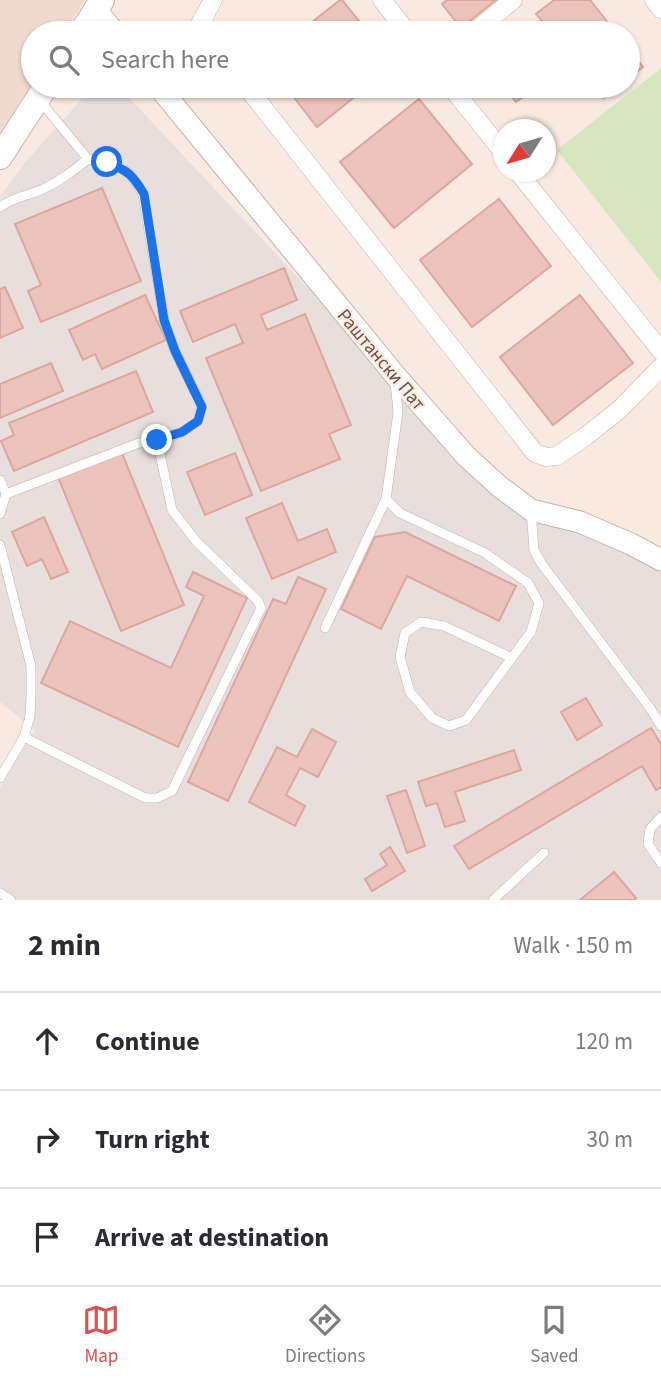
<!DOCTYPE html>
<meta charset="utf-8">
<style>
body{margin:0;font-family:"Source Sans 3",sans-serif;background:#f7f7f7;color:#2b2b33}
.compass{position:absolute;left:493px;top:119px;width:63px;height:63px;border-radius:50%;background:#fff;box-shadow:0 2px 5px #0004;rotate:233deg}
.stop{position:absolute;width:21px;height:21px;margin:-16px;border:5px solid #1a73e8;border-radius:50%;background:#fff}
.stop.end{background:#1a73e8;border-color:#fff;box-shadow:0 2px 7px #0008}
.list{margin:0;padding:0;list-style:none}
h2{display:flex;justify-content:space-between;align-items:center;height:91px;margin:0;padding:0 28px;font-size:30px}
h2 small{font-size:23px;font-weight:400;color:#7c7c81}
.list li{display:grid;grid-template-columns:46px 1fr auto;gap:21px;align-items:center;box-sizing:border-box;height:98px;padding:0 28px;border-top:2px solid #e1e1e2}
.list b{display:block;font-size:26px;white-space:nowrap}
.list em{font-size:23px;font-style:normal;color:#7c7c81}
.icon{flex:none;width:38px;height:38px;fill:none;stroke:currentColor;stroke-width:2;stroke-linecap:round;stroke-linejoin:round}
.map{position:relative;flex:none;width:661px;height:900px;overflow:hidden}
.search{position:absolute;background:#fff;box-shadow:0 2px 5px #0004;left:21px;right:21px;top:21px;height:77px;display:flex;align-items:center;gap:18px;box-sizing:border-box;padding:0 24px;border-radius:38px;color:#7c7c81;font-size:26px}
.sheet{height:385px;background:#fff}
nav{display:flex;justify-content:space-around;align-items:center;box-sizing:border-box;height:98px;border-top:2px solid #e1e1e2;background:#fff;font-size:19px;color:#7c7c81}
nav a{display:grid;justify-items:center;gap:4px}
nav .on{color:#d85153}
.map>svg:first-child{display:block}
.residential{fill:#f0dad0}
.industrial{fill:#e8dfdc}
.green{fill:#d8e5c1}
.building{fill:#ecc3bb;stroke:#dda79d;stroke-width:2}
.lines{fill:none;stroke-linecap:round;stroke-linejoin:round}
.service-casing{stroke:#c8b0aa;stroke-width:10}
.minor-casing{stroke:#c8b0aa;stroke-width:19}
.tertiary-casing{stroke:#c8b0aa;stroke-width:23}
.secondary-casing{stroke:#ceb1aa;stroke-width:26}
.service{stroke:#fff;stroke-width:9}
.minor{stroke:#fff;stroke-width:18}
.tertiary{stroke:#fff;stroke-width:21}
.secondary{stroke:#fff;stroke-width:24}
.route{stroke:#1a73e8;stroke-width:9}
.labels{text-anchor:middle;stroke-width:5;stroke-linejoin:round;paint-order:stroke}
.street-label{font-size:19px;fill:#6e4f4b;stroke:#fdefe6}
</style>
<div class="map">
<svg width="661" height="900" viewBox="0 0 661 900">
<rect width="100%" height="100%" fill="#f9eae1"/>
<!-- residential -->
<path class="residential" d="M0,0H85L64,33H33V81L0,132Z"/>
<!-- industrial -->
<path class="industrial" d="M93,86H118L466,456L500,487L661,560V900H0V787L35,730L0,702V197L23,165Z"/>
<!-- green -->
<path class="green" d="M661,68V282L557,150Z"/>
<!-- building -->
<path class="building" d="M340,0H342L369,33H298Z
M447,0H496L461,28L442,4Z
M554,0H590L616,33H552L536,14Z
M628,48L643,67L628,79Z
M285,86H368L317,127Z
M503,86H538L516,102Z
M594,86H619L604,98Z
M419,99L472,164L394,228L340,162Z
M102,188L141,281L41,322L28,291L41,285L15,224Z
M499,199L551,266L472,327L420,260Z
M284,268L297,300L261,315L267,330L305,314L351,425L329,434L340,459L261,491L206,358L243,343L235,324L193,342L180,311Z
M5,287L23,328L0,338V289Z
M145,295L166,340L102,369L95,354L83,360L69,330Z
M580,295L633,363L553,425L500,357Z
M51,363L63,391L0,418V384Z
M136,371L153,412L14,471L1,441L14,435L9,423Z
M121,451L184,605L121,631L58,477Z
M235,453L252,495L205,515L187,472Z
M282,503L298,541L327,529L336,552L272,579L246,518Z
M44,517L68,572L51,579L42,559L27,566L12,532Z
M405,532L516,586L499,621L407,576L381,629L341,609L375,537Z
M193,572L247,598L178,747L41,683L70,621L171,668L204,596L186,587Z
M298,577L326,589L228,801L188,782L273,599L286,604Z
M586,698L602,725L577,740L561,712Z
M651,728L661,744V787L656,790L642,766L469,869L454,846Z
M312,729L336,742L318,777L300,768L286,795L305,806L295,826L249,802L277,747L297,757Z
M514,750L521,770L455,792L465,821L445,827L437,803L426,806L418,782Z
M406,790L425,846L407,853L387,796Z
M390,847L405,871L372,891L365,879L387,865L380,854Z
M614,872L636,898L634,900H580Z"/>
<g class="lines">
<!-- service casing -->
<g class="service-casing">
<path id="service" d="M40,101L88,159
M0,207C14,197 26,196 41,190C59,182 73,171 88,159C119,163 128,167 143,194L164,320L175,351L202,406L198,421L182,432L164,439L139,443L6,494L0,514
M0,480L6,494
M386,499L400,513L485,553L528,583L539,603L531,632L466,720L449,726L432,718L410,692L400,657L405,633L421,622L444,626L512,658
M531,510L534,550L541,563L650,708L661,726
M0,545L31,666V696L30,716L24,737L0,778
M325,628L386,499L398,412L395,382
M24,737L145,798H157L172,791L261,608L258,601L196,541L172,510L157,440
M661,817L650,829L648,844L661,863
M0,893L11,900
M493,900L544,853"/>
</g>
<!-- minor casing -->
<g class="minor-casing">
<path id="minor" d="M382,0L408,33
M654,0L661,9
M204,33L199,26L213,0
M473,33L513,0
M246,86L535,453L546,457L557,456L586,436L619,410L661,367
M450,86L504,153
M518,172L661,351"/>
</g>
<!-- tertiary casing -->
<g class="tertiary-casing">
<path id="tertiary" d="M96,10L115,33
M158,86L395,375L466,456L500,487L531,510L580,522L631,544L661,560"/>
</g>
<!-- secondary casing -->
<g class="secondary-casing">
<path id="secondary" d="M81,33L102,0
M0,157L46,86"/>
</g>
<!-- service -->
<use href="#service" class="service"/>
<!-- minor -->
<use href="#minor" class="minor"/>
<!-- tertiary -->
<use href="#tertiary" class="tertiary"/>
<!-- secondary -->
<use href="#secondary" class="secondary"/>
</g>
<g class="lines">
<!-- route -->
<path class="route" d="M107,162C128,171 132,174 144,194L164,320L175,351L202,407L198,421L182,432L157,440"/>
</g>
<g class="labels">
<!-- street labels -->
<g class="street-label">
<text transform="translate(382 359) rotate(50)" y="7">Раштански Пат</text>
</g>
</g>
</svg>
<svg class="compass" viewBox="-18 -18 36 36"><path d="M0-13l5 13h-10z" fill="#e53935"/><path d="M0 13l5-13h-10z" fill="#7c7c81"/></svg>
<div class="stop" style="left:107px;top:162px"></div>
<div class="stop end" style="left:157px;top:440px"></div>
<div class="search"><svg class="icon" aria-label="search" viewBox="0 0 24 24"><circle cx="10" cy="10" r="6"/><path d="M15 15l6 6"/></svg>Search here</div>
</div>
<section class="sheet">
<h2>2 min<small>Walk · 150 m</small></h2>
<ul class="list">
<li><svg class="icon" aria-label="ahead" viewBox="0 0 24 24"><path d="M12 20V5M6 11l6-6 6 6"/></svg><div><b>Continue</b></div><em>120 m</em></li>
<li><svg class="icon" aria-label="right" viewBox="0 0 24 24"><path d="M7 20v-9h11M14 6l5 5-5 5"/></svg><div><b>Turn right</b></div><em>30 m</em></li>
<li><svg class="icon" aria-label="arrive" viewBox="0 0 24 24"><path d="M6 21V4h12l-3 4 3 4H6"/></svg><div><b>Arrive at destination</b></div></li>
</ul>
</section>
<nav>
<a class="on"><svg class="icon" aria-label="map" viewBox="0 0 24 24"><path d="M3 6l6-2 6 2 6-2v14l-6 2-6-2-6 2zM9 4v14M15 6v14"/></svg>Map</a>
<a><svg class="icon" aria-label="directions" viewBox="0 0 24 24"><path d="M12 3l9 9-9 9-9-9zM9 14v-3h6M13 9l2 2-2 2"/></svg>Directions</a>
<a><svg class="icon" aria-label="saved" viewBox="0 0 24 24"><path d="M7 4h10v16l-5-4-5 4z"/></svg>Saved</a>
</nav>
